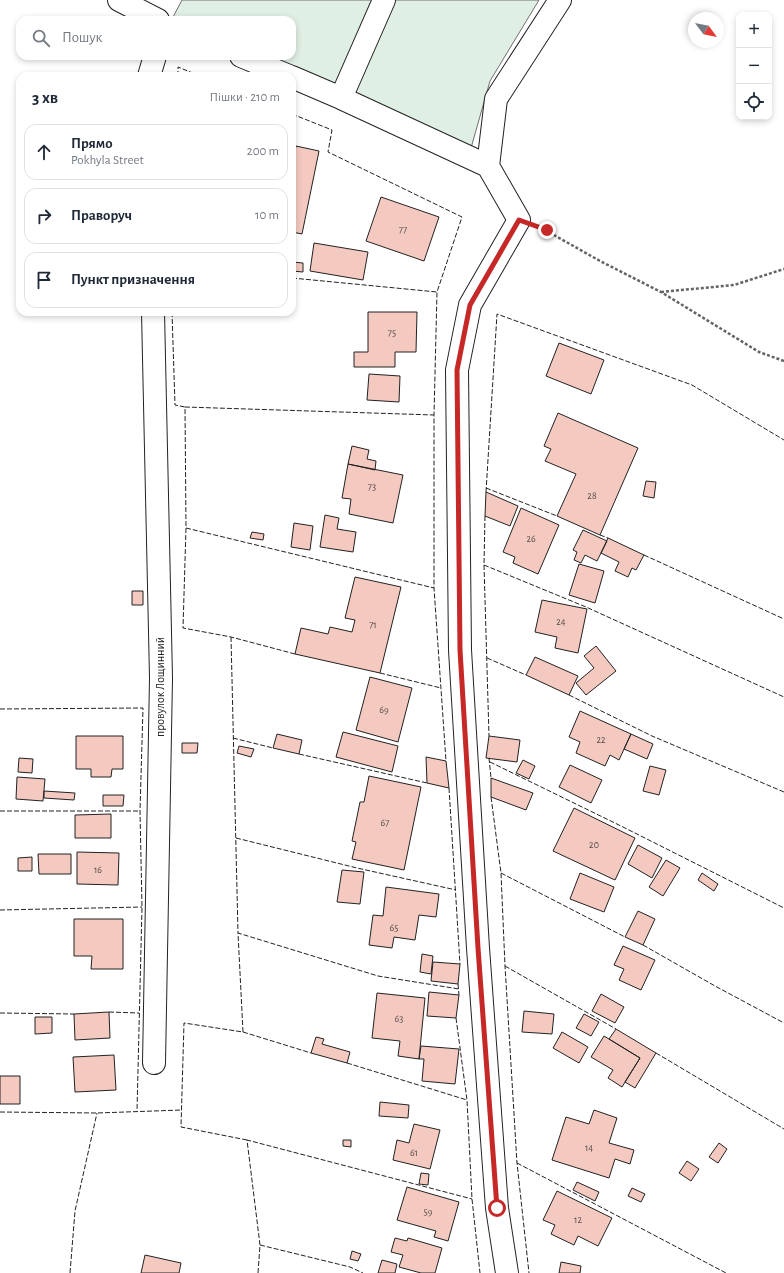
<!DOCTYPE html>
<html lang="uk">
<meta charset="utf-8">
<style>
body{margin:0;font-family:"Alegreya Sans",sans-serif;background:#f2f2f3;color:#1f2937}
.controls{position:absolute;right:12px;top:12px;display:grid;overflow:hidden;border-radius:8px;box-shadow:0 2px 6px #0003}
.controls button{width:36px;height:36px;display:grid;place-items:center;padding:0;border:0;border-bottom:1px solid #e0e1e3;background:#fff;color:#1f2937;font:20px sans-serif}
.compass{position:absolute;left:688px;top:12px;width:36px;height:36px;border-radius:50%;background:#fff;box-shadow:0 2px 6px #0003;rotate:122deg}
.stop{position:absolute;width:12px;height:12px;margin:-9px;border:3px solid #c62828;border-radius:50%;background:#fff}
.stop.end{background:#c62828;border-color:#fff;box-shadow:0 1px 4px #0008}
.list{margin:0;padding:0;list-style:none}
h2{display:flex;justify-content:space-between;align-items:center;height:52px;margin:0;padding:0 16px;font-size:17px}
h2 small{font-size:13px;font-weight:400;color:#747a83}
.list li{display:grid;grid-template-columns:26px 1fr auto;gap:12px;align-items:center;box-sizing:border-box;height:56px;margin:0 8px 8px;padding:0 8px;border:1px solid #e0e1e3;border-radius:12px}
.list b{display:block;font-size:15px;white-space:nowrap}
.list p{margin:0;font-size:13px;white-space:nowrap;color:#747a83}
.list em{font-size:13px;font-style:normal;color:#747a83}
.icon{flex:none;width:22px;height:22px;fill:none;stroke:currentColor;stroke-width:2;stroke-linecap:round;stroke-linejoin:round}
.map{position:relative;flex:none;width:784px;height:1273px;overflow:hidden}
.search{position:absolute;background:#fff;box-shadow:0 2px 6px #0003;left:16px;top:16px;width:280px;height:44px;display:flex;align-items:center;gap:10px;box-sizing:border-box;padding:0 14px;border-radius:12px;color:#747a83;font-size:15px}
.panel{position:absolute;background:#fff;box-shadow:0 2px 6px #0003;left:16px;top:72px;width:280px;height:244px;border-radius:12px}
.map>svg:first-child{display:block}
.green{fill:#e0efe3;stroke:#6f6f6f}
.building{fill:#f3c9c0;stroke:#222}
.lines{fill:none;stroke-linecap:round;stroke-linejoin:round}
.minor-casing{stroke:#222;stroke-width:24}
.path{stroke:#646464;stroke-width:2.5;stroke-dasharray:3 2;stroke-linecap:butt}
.minor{stroke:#fff;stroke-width:22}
.fence{stroke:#222;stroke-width:1;stroke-dasharray:5 2;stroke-linecap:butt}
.route{stroke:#c62828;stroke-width:5}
.labels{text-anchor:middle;stroke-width:3;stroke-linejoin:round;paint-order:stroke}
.number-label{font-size:10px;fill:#564c4a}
.street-label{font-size:12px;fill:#222;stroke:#fff}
</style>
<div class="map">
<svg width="784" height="1273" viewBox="0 0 784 1273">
<rect width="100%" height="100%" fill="#fff"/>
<!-- green -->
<path class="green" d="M182,0H539L490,81L471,148L258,56H292V20H175L172,19Z"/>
<!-- building -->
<path class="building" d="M296,146L319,151L302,234L292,232V168Z
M381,197L439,217L424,261L366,241Z
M314,243L368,252L363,280L310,271Z
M292,262L303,263V272L292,271Z
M368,312H417L416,352H395V367H354V352H368Z
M559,343L604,360L591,394L546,376Z
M369,374L400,376L399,402L367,400Z
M558,413L638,448L600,535L557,516L576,474L545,461L551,449L544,446Z
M352,446L369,450L367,459L376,461L375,470L348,464Z
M348,464L403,475L393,523L349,514L351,499L342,498Z
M646,481L656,482L654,498L643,496Z
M486,492L518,506L510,526L485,516Z
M521,508L559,525L538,574L513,563L515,557L503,552Z
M325,515L339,518L337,529L356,532L353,552L320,547Z
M294,523L313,526L310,550L291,547Z
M583,530L607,541L597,561L585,555L581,563L574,560L577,552L573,550Z
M252,532L264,534L263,540L250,538Z
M608,538L644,555L636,570L632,568L628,577L615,571L619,562L601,553Z
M579,564L604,571L595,603L569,595Z
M355,577L401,587L380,673L295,654L301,628L328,634L330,627L352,632L355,620L345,618Z
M132,591H143V605H132Z
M542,600L587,609L578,653L555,648L557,637L535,632Z
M596,646L616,671L586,695L576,683L594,668L584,656Z
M535,657L578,676L569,695L526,675Z
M370,677L412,688L398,742L356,730Z
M580,711L631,734L619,760L610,755L605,766L576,753L580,742L569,737Z
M343,732L398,746L392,772L336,757Z
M277,734L302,740L299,754L273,748Z
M631,734L653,744L647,759L624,749Z
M76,736H123V769H112L111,777H91V769H76Z
M489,736L520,740L517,762L486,758Z
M182,743H198L197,753H182Z
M239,746L254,749L251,757L237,753Z
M426,757L446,761L449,788L427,783Z
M19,758L33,759L32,773L18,772Z
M523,760L535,766L529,779L516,773Z
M570,765L602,780L591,803L559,787Z
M650,766L666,770L659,795L643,791Z
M369,776L421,787L404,870L352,859L356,842L352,841L360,802H364Z
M17,777L45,779L43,801L16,799Z
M491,778L533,793L526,810L491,797Z
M44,791L75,793L74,800L44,798Z
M103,795H124L123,806H103Z
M574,808L635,838L615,880L553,851Z
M111,814V838H75V815Z
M638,845L662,858L652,878L628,864Z
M77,852L119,853L118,885L77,884Z
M38,854H71V874H39Z
M32,857V871H18V858Z
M666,860L680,868L663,896L649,887Z
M342,870L364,872L360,904L337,902Z
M580,873L614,887L604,912L570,899Z
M702,873L718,884L714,891L698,880Z
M386,887L439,894L436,917L419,915L415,940L394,937L392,948L369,945L373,915L383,916Z
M638,911L655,919L643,945L625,937Z
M74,919H123V969H91L92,956H74Z
M623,946L655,960L641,990L619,980L624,969L614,965Z
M422,954L433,956L431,974L420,972Z
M433,962L460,964L458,984L431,981Z
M429,992L459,995L456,1018L427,1016Z
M377,993L425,998L419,1059L398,1056L400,1041L372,1038Z
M601,994L624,1007L615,1023L592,1011Z
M524,1011L554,1014L552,1034L522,1032Z
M109,1012L110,1038L75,1040L74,1014Z
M584,1014L599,1022L591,1036L576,1028Z
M35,1017H52V1033L35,1034Z
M616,1029L656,1053L635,1088L625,1082L640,1058L609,1039Z
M562,1032L588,1047L579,1063L553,1048Z
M604,1036L640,1058L622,1087L608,1078L613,1070L591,1057Z
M316,1037L324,1039L322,1044L350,1052L347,1063L311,1053Z
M421,1046L459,1049L455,1084L422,1081L424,1059H419Z
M114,1055L116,1090L75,1092L73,1057Z
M0,1076H20V1104H0Z
M380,1102L409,1105L408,1118L379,1116Z
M594,1110L617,1118L609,1143L634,1150L630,1164L615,1159L609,1178L552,1160L566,1117L589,1124Z
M414,1124L440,1130L430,1169L393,1160L397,1140L409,1143Z
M343,1140H351V1147L343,1146Z
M719,1143L727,1149L718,1163L709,1157Z
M687,1161L699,1169L691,1181L679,1173Z
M421,1173L429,1174L428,1185L419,1184Z
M577,1182L599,1192L595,1201L573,1190Z
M407,1187L459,1202L448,1241L434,1237L436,1231L397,1220Z
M632,1188L645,1194L641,1202L628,1196Z
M557,1191L612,1218L598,1246L578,1236L574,1245L551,1234L555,1225L543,1220Z
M395,1238L407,1241L408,1238L442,1248L435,1273H421L399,1267L403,1255L391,1252Z
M352,1251L361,1254L358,1261L350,1259Z
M145,1255L181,1263L179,1273H141Z
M382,1260L397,1264L395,1273H378Z
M561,1262L581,1266L580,1273H559Z"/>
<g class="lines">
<!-- minor casing -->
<g class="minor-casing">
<path id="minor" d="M119,0L158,20
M241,56L289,76
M149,76L155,56
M292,77L341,98L488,166L519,220L470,305L457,370L460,650L478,948L497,1208L507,1273
M341,98L384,0
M488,166L496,99L560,0
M153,312L161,678L154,1063"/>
</g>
<!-- path -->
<path class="path" d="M545,230L600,261L661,292L759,352L784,361
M661,292L734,285L784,269"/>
<!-- minor -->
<use href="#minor" class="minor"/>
<!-- fence -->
<path class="fence" d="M178,76V67L200,76
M292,114L332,130L328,152L462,217L437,292L434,415V588L446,761
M292,278L437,292
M172,312L175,405L185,407
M486,488L557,516
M486,492L497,314L692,385L784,440
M485,516L484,565L489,736
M186,528L434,588
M600,535L608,538
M644,555L784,619
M484,565L586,607L784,697
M231,637L238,933
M295,654L231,637L183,628L186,528L185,407L434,415
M487,658L526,675
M380,673L441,688
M569,695L652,736L784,792
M0,709L143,708L140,811L142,907L137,1111
M233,738L273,748
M299,754L427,783
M489,758L491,778
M490,762L621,826L784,908
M449,788L460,964
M491,797L501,873L505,966L517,1163L529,1273
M0,811H140
M236,838L357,868L456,890
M501,873L625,937
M0,910L142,907
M643,945L715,986L784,1023
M505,966L616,1029
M458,984L459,995
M109,1012L139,1013
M0,1013L74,1014
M456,1018L467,1100L472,1199L480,1273
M243,1032L238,933L378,976L459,989
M656,1053L784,1129
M347,1063L467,1100
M0,1112L97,1113L182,1110
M247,1140L181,1127L184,1023L243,1032L311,1053
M517,1163L726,1273
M260,1245L350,1267L363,1273
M70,1273L75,1211L97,1113
M258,1273L260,1245L247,1140L472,1199"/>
</g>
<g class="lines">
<!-- route -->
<path class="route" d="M497,1208L478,948L460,650L457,370L470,305L519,220L547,230"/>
</g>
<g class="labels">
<!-- number labels -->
<g class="number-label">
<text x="403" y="233">77</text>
<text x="392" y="336">75</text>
<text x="372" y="490">73</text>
<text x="592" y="499">28</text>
<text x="531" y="542">26</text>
<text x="561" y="625">24</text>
<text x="373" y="628">71</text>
<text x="384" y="713">69</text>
<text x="601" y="743">22</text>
<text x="385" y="826">67</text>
<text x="594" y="848">20</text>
<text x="98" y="873">16</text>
<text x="394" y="931">65</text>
<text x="399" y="1022">63</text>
<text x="589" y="1151">14</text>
<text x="414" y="1156">61</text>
<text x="428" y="1215">59</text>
<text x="578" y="1223">12</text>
</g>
<!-- street labels -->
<g class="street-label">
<text transform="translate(160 687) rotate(-90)" y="4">провулок Лощинний</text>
</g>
</g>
</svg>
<div class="controls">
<button>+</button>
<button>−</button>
<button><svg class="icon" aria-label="locate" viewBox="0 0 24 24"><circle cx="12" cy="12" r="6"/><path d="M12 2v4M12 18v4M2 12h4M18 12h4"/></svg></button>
</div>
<svg class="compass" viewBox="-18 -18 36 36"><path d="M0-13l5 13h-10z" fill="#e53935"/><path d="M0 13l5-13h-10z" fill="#747a83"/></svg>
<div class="stop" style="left:497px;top:1208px"></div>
<div class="stop end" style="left:547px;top:230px"></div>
<div class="search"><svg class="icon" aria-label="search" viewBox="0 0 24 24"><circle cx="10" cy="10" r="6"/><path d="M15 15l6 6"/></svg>Пошук</div>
<section class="panel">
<h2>3 хв<small>Пішки · 210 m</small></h2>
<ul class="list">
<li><svg class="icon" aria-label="ahead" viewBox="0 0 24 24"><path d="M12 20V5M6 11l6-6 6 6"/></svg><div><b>Прямо</b><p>Pokhyla Street</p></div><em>200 m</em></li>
<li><svg class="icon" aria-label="right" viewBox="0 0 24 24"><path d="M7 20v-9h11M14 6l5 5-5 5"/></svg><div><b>Праворуч</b></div><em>10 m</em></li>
<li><svg class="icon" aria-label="arrive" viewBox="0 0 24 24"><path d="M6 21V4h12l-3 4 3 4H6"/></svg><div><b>Пункт призначення</b></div></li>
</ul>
</section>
</div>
